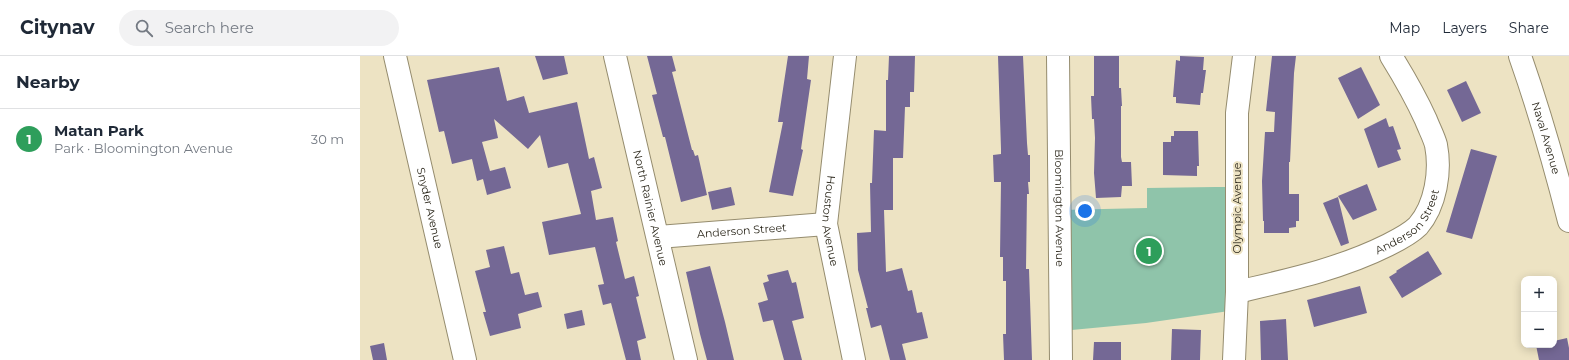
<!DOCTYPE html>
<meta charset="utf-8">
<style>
body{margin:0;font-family:Montserrat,sans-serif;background:#f2f2f3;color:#1f2937}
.controls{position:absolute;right:12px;bottom:12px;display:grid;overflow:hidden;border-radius:8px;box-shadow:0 2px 10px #0003}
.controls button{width:36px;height:36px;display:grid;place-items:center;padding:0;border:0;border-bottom:1px solid #e0e1e3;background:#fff;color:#1f2937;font:20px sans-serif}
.you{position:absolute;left:725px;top:155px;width:14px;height:14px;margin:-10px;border:3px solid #fff;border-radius:50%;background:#1a73e8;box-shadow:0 0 0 6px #1a73e833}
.badge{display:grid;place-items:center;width:26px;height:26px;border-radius:50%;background:#db2777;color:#fff;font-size:13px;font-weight:700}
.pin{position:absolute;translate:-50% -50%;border:2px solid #fff;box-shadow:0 1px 4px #0006}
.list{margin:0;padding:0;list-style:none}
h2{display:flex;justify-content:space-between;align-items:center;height:52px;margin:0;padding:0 16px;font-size:17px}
h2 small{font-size:13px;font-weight:400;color:#747a83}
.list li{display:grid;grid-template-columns:26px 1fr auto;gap:12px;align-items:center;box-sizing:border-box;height:60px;padding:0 16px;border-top:1px solid #e0e1e3}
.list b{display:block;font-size:15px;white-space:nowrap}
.list p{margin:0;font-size:13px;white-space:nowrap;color:#747a83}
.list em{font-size:13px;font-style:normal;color:#747a83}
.icon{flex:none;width:22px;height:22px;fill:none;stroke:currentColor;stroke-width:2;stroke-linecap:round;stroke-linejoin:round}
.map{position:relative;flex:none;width:1209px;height:304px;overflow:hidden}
header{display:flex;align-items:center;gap:24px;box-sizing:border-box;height:56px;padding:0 20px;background:#fff;border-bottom:1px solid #e0e1e3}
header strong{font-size:19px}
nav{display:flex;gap:22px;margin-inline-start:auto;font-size:14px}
.search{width:280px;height:36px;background:#f2f2f3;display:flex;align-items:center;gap:10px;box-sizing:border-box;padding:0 14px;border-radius:22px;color:#747a83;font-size:15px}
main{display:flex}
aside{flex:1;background:#fff}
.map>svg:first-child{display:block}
.green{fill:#8fc4aa}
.building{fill:#746895}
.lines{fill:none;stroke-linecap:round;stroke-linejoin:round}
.minor-casing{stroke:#958c6e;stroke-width:24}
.minor{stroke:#fff;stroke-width:22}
.labels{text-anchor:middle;stroke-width:4;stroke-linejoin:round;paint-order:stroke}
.street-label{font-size:11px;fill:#2a261a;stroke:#ede3c3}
</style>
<header>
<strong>Citynav</strong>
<div class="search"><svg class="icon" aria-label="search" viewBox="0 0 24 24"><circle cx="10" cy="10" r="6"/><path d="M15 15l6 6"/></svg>Search here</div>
<nav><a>Map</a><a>Layers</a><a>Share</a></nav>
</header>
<main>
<aside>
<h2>Nearby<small></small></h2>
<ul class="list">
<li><span class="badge" style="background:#2e9e5b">1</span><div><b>Matan Park</b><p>Park · Bloomington Avenue</p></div><em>30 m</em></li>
</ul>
</aside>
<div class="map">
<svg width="1209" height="304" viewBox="0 0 1209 304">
<rect width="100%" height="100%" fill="#ede3c3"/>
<!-- green -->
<path class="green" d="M855,131H877L876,254L786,267L701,275L700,154L787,152V132Z"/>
<!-- building -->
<path class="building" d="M175,0H204L208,18L183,24Z
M287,0H312L316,15L312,16L332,94H333L335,100L338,99L347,139L321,146L305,81H303L292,39L297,38Z
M428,0H449L447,23L451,24L441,93L443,94L433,140L409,136L423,66H418Z
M529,0H555L554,36H550V51H545L543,102H533V154H524L526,216L542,212L548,235L552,234L557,257L562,256L568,282L542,288L546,304H530L521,269L511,272L506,252H508L498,214L497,177L511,176L510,127H512L514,74L526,75V24H528Z
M638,0H663L667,87L668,99H670V126H668L669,138H667L666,213H669L672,304H644L643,278H646V225H643V201H640L641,126H634L633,99L641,98V93Z
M734,0H759V32H761L762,50H761V101L762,106H771L772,130H762L761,141L736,142L734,117L735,82L734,63H732L731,40H734Z
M820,0L844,1L843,14H846L843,37H841L840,49L816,47V41H813L816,4L820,5Z
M912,0H936L934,17L930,106H929V138H939V165H936V171L929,172V177H904V165H903L902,125L905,76H914L915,56L906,55Z
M139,11L147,45L164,40L169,57L217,46L229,103L234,101L242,132L231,135L236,164L253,161L258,185L256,186L265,223L274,220L279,240L276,241L286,282L277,285L281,304H266L251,247L243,249L238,229L244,228L235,191L189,199L182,166L221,158L208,107L188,112L180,79L168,93L134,63L138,82L122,86L130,115L145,111L151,132L127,139L123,123L117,125L112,103L92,108L84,75L79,76L67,24Z
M1001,11L1020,49L998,63L978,22Z
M1106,25L1121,57L1102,66L1087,34Z
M1026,62L1029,71L1033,70L1041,93L1037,94L1041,104L1018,112L1004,73Z
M814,75H838L839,110H837V120L803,119V86H811V80H814Z
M1111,93L1137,100L1112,183L1086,176Z
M1007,128L1017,154L993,164L978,140Z
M371,131L375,149L352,154L348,136Z
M978,141L989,187L981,190L963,147Z
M144,190L151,218L159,216L165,239L178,236L182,251L158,258L161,272L130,280L123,256H126L115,215L130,211L126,194Z
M1068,195L1082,218L1042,242L1029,221L1037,216L1036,215Z
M350,210L365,266L374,304H347L340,278L326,216Z
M428,214L432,227L436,226L444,262L432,265L442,304H424L413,264L403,266L398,247L408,244L403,227L409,225L407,219Z
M1000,230L1007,257L954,271L947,244Z
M222,254L225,269L207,273L204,258Z
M926,263L928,304H901L900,265Z
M812,273L841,274L840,304H811Z
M1207,282L1209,292V304H1179L1176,289H1194V285Z
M734,286H761V304H733Z
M24,287L27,304H13L10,290Z"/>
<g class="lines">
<!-- minor casing -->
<g class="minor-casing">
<g id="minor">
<path id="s1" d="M35,0L105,304"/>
<path id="s2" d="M255,0L326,304"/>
<path id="s3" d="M485,0L466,168L494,304"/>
<path id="s4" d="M698,0L701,304"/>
<path id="s5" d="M1160,0C1179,54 1195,110 1209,165"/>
<path id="s6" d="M298,181L466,168"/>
<path id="s7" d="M877,236C928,224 980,213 1028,189C1038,184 1050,178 1058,170C1076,149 1081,115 1076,89C1074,81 1069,72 1066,64C1056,42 1044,21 1031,0"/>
<path d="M874,304L877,236V57L884,0"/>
</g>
</g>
<!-- minor -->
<use href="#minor" class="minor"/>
</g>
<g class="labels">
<!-- street labels -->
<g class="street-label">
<text dy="4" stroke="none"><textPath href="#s5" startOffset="86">Naval Avenue</textPath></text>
<text dy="4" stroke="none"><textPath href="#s1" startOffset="156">Snyder Avenue</textPath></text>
<text dy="4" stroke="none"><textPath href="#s2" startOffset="156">North Rainier Avenue</textPath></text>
<text dy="4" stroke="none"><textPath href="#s4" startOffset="152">Bloomington Avenue</textPath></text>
<text transform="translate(877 152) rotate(-90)" y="4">Olympic Avenue</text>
<text dy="4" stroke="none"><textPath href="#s7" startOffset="190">Anderson Street</textPath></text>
<text dy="4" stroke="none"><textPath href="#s3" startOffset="166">Houston Avenue</textPath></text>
<text dy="4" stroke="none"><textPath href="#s6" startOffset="84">Anderson Street</textPath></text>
</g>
</g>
</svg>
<div class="controls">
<button>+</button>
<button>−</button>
</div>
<div class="you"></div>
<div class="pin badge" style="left:789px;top:195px;background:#2e9e5b">1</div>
</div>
</main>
